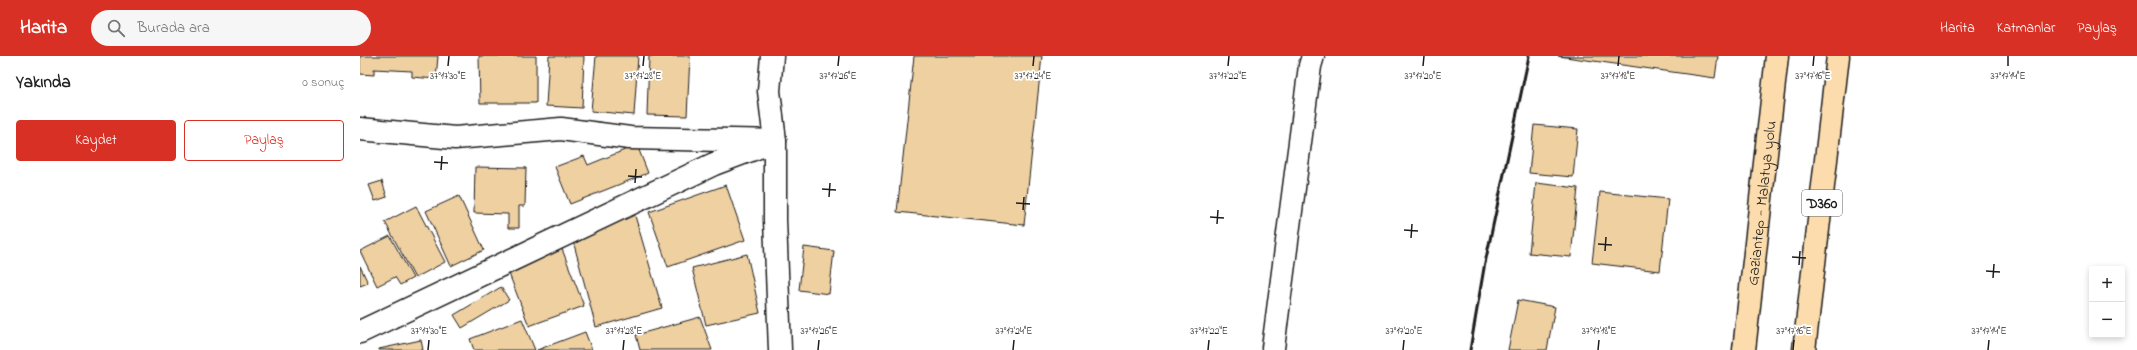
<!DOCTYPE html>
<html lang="tr">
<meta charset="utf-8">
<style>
body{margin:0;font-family:"Indie Flower",sans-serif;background:#f6f6f6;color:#222}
.controls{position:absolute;right:12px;bottom:12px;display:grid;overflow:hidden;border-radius:4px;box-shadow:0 2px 6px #0003}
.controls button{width:36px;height:36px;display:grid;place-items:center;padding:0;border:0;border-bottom:1px solid #e0e0e0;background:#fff;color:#222;font:20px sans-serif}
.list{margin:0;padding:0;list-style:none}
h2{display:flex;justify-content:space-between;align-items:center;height:52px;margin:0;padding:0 16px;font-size:17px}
h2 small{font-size:13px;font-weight:400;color:#767676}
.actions{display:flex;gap:8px;padding:12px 16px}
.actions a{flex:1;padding:9px 0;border:1px solid #d93025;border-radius:4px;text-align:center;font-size:14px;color:#d93025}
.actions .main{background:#d93025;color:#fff}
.icon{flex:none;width:22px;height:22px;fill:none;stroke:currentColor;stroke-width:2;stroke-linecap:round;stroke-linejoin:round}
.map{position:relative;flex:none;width:1777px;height:294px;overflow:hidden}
header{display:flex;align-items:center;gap:24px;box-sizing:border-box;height:56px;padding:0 20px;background:#d93025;color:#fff}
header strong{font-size:19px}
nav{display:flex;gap:22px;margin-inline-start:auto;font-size:14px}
.search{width:280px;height:36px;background:#f6f6f6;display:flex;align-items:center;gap:10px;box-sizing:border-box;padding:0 14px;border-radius:22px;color:#767676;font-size:15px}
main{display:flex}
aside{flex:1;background:#fff}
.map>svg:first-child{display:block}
.building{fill:#efd0a1;stroke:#1c1c1c}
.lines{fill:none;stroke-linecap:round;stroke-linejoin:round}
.minor-casing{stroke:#1c1c1c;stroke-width:25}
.tertiary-casing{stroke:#1c1c1c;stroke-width:25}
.trunk-casing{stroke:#1c1c1c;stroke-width:25}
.minor{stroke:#fff;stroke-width:22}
.tertiary{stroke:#fff;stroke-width:22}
.trunk{stroke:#fcdcac;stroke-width:22}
.rail{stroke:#1c1c1c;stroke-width:3}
.ticks{fill:none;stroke:#1c1c1c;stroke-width:1.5}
.labels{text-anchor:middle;stroke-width:3.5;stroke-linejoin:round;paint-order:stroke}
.shield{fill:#fff;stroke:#606060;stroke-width:1}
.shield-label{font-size:15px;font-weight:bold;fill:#1c1c1c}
.street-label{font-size:16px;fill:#1c1c1c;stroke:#fff}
.ticks-label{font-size:10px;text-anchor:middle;fill:#1c1c1c;stroke:#fff;stroke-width:3.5;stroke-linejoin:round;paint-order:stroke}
</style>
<header>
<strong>Harita</strong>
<div class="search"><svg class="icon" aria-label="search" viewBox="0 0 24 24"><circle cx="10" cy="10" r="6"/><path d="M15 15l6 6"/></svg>Burada ara</div>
<nav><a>Harita</a><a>Katmanlar</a><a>Paylaş</a></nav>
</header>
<main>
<aside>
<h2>Yakında<small>0 sonuç</small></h2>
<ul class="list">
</ul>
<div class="actions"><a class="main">Kaydet</a><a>Paylaş</a></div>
</aside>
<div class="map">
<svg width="1777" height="294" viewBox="0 0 1777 294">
<rect width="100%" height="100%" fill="#fff"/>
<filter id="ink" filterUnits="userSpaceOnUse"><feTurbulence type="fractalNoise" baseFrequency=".025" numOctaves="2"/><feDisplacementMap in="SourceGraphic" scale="8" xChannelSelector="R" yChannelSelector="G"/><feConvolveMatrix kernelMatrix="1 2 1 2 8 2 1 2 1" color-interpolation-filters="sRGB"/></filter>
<g filter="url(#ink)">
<!-- building -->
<path class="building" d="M0,0H78L76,23L52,21V15L14,13V19L0,18Z
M119,0H176V47H120Z
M189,0H224L222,52L186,50Z
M236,0H278L274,59L231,55Z
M289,0H330L327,60L287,59Z
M554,0H682L664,169L537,156Z
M1198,0H1358L1355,22Z
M1174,69L1218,73L1213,121L1169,117Z
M277,89L288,117L210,148L195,111L224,100L228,109Z
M115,111L166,112L165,150H159V172H148V158L114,157Z
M22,125L27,141L15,145L9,129Z
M1176,127L1218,132L1211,201L1169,197Z
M366,129L385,184L308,211L289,156Z
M1240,136L1308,143L1300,215L1232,207Z
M99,140L124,194L91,210L66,155Z
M56,150L85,206L55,222L25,166Z
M273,153L302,252L236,271L212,181Z
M30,180L53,222L40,229L35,221L17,230L0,195Z
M444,191L474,195L469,238L439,234Z
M202,193L224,250L169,270L148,215Z
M387,198L400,257L346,269L332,212Z
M0,210L8,227L0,230Z
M141,231L149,244L102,272L94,259Z
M1158,244L1195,251L1187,294H1148Z
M340,261L352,294H280L276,279Z
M162,263L175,294H114L110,283Z
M225,276L232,294H177Z
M61,284L63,294H19V293Z"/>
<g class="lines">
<!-- minor casing -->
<g class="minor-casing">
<path id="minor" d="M0,73L95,82L201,73L270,82L415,85V164L420,294
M913,292L950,10L953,0"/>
</g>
<!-- tertiary casing -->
<g class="tertiary-casing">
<path id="tertiary" d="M0,276L354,108L415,85L409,35L412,0"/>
</g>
<!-- trunk casing -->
<g class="trunk-casing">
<g id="trunk">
<path id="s1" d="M1384,294L1417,0"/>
<path d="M1444,294L1478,0"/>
</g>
</g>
<!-- minor -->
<use href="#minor" class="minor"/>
<!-- tertiary -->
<use href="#tertiary" class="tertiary"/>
<!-- trunk -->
<use href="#trunk" class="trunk"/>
<!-- rail -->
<path class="rail" d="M1110,294L1124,212L1169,0"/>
</g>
</g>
<!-- ticks -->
<path class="ticks" d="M88,10L89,0M283,10L284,0M478,10L479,0M673,10L674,0M868,10L869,0M1063,10L1064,0M1258,10L1259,0M1453,10L1454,0M1648,10V0M74,106L88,107M81,114L82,100M268,120L282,121M275,127L276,113M462,133L476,134M469,141L470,127M656,147L670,148M663,154L664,141M850,161L864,162M857,168L858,154M1044,174L1058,175M1051,182L1052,168M1238,188L1252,189M1245,195L1246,181M1432,201L1446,202M1439,209L1440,195M1626,215L1640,216M1633,222L1634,208M68,294L69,284M263,294L264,284M458,294L459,284M653,294L654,284M848,294L849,284M1043,294L1044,284M1238,294L1239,284M1433,294L1434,284M1628,294L1629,284"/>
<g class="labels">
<!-- shield labels -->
<rect class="shield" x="1442" y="134" width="40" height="26" rx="3"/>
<g class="shield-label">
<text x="1462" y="152">D360</text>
</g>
<!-- street labels -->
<g class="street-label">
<text dy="6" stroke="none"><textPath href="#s1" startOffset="148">Gaziantep - Malatya yolu</textPath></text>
</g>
</g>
<g class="ticks-label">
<text x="88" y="23">37°17'30"E</text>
<text x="283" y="23">37°17'28"E</text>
<text x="478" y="23">37°17'26"E</text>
<text x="673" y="23">37°17'24"E</text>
<text x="868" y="23">37°17'22"E</text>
<text x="1063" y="23">37°17'20"E</text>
<text x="1648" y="23">37°17'14"E</text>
<text x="1258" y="23">37°17'18"E</text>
<text x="1453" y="23">37°17'16"E</text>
<text x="69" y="278">37°17'30"E</text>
<text x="264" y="278">37°17'28"E</text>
<text x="459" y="278">37°17'26"E</text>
<text x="654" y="278">37°17'24"E</text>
<text x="849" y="278">37°17'22"E</text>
<text x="1044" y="278">37°17'20"E</text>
<text x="1239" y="278">37°17'18"E</text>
<text x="1434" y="278">37°17'16"E</text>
<text x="1629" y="278">37°17'14"E</text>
</g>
</svg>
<div class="controls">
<button>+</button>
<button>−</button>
</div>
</div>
</main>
